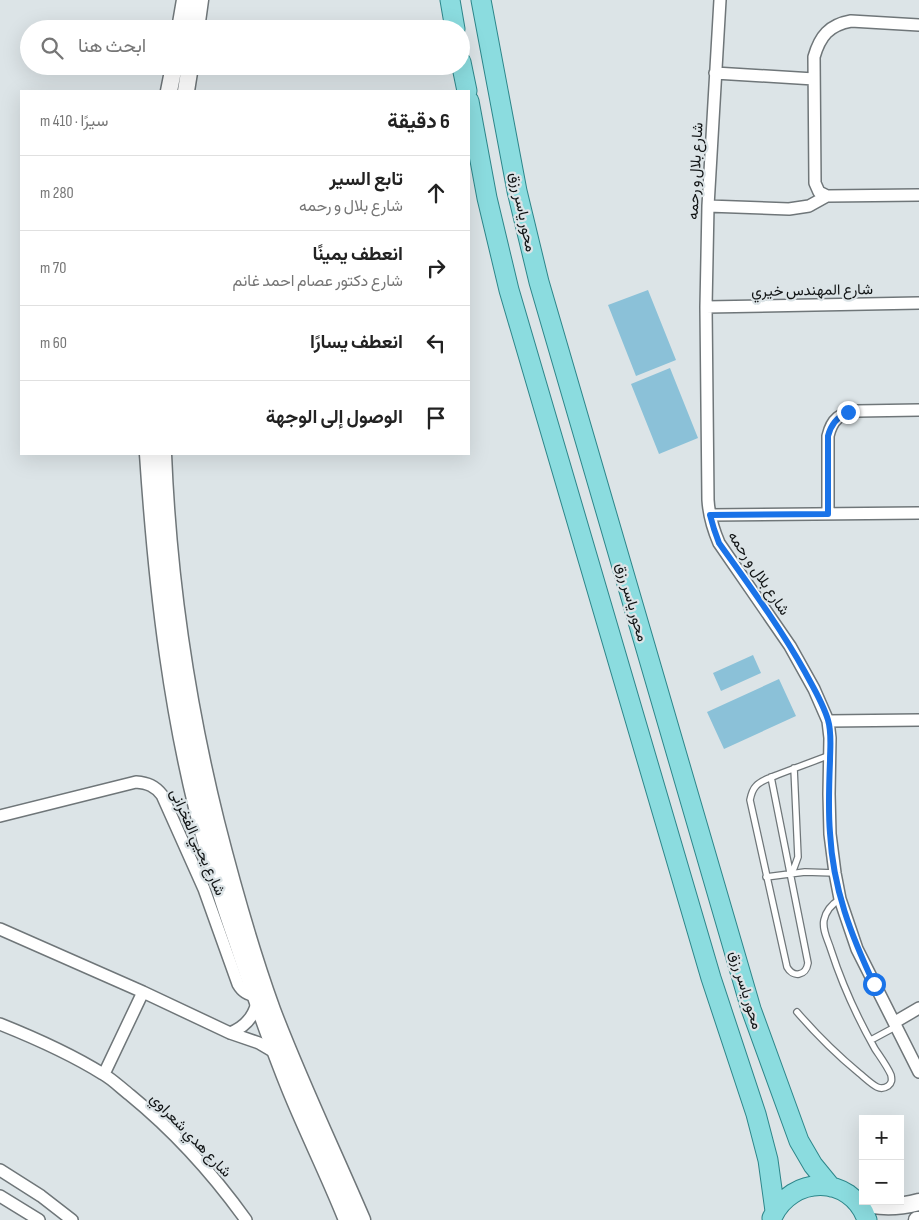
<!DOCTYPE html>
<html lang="ar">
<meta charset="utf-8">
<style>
body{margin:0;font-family:"Sofia Sans Condensed",Vazirmatn,sans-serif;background:#f6f6f6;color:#222;direction:rtl}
.controls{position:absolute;right:15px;bottom:15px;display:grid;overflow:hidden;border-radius:0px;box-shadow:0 5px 20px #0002}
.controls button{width:45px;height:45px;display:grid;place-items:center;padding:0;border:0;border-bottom:1px solid #e0e0e0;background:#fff;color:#222;font:25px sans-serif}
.stop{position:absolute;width:15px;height:15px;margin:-11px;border:4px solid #1a73e8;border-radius:50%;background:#fff}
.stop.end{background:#1a73e8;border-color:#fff;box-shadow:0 1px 5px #0008}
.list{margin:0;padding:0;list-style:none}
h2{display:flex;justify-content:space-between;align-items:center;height:65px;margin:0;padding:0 20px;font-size:21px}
h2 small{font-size:16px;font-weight:400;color:#767676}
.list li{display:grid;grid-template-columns:32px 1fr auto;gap:15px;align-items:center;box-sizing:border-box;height:75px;padding:0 20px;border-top:1px solid #e0e0e0}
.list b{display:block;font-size:19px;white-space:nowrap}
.list p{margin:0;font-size:16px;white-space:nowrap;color:#767676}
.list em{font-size:16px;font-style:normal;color:#767676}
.icon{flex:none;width:28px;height:28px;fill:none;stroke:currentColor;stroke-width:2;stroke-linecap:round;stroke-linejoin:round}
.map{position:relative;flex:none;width:919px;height:1220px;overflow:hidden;direction:ltr}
.search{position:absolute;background:#fff;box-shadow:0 5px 20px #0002;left:20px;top:20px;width:450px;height:55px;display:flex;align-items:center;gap:12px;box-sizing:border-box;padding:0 18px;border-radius:28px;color:#767676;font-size:19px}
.panel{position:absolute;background:#fff;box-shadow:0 5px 20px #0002;left:20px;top:90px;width:450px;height:365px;border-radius:0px;direction:rtl}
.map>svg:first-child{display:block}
.green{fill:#8bc1d8}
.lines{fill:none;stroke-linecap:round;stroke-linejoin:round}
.lane-casing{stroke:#6f7679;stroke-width:8}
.street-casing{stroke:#6f7679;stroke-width:14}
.secondary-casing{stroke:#6f7679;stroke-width:19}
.primary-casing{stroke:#2d868a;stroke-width:21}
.lane{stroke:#fff;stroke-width:5.5}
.street{stroke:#fff;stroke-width:11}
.secondary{stroke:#fff;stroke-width:16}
.primary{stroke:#8bdcdf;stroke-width:19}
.route{stroke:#1a73e8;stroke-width:6}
.labels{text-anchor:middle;stroke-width:4.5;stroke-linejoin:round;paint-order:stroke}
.street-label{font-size:15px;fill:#101314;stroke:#dce4e7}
</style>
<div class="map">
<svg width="919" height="1220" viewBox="0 0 919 1220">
<rect width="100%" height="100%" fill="#dce4e7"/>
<!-- green -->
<path class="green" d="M648,290L676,360L636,376L608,305Z
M670,368L698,438L659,454L631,384Z
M753,655L761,673L721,691L713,673Z
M779,679L796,716L724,749L707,712Z"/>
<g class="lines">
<!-- lane casing -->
<g class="lane-casing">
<path id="lane" d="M771,777L808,963C806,976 793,978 787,967L750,800C751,795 752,790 756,786C761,780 770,778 777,775C795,768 812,762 830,755
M790,873L794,868L798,857L794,768
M766,877L805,872L835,873
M797,1012C816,1034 836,1054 859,1073C864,1077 871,1084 877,1087C881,1089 885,1088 888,1086C892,1083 892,1080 891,1075C887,1066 881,1058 875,1049C857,1017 842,984 831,950C828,940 822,930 824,920C826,910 832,904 840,899
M871,1040L897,1026"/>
</g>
<!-- street casing -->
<g class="street-casing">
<path id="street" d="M720,0L708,206L706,307L708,500C709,515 713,529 719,543L790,646L814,689L828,721L830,738L829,794L830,834L835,873L840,899L857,949L919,1072
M919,25L851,21C829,25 820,36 814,57L815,183L819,192L827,196L919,195
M715,73L814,79
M708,206L789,209L809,206L827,196
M706,307L919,303
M828,514V436C832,419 840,413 857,411L919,410
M710,515L919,513
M828,721L919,720
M0,816L136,782C148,783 155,786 162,795L204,889L238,984C242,991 247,995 255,995
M0,929L143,992L230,1033L259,1043L276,1053
M895,1022L919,1008
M0,1024C35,1038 71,1054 103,1074C112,1079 121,1088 130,1095C174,1131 213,1174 246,1220
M230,1033C245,1027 254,1017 257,1002
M104,1074L143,992
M0,1170L41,1196L72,1220
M0,1196L39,1220"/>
</g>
<!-- secondary casing -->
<g class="secondary-casing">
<path id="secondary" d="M180,29L185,0
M196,29L200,0
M169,91L174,66
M186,91L190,66
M148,454C157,588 172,723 209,853C217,883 227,912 237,941C254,992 271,1042 291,1091C309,1135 330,1177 347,1220
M163,454C168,578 186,701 216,822C232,885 250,949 272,1010C299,1081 332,1150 362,1220
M855,1201C877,1208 897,1208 919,1202
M917,1220H919"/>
</g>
<!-- primary casing -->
<g class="primary-casing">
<path id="primary" d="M450,0L455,29
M481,0L517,191L539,282L751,1009L799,1141L813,1165L831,1187
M461,62L467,91
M469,101L487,198L509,290L711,978L756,1114L768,1160L775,1211
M772,1218C791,1175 851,1174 867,1220"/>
</g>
<!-- lane -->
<use href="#lane" class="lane"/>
<!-- street -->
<use href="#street" class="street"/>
<!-- secondary -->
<use href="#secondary" class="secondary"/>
<!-- primary -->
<use href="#primary" class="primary"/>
</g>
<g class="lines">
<!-- route -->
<path class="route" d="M848,412C837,417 831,424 828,436V514L710,515L714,529L719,543C749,585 780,627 805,672C813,687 823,703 828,720C832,733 830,748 830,761C829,785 828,809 830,833C833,889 851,935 874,984"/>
</g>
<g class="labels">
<!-- street labels -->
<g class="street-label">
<text transform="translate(695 171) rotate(-87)" y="5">شارع بلال و رحمه</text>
<text transform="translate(523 212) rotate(78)" y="5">محور ياسر رزق</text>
<text transform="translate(812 290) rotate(-1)" y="5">شارع المهندس خيري</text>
<text transform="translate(759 573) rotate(56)" y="5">شارع بلال و رحمه</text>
<text transform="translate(632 602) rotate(74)" y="5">محور ياسر رزق</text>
<text transform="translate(198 842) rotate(66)" y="5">شارع يحيي الفخرانى</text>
<text transform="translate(746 990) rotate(73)" y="5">محور ياسر رزق</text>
<text transform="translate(191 1135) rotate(46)" y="5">شارع هدي شعراوي</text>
</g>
</g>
</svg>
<div class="controls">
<button>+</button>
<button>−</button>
</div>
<div class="stop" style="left:874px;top:984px"></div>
<div class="stop end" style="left:848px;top:412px"></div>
<div class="search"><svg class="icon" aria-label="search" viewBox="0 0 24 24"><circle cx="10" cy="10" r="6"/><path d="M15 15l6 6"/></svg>ابحث هنا</div>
<section class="panel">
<h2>6 دقيقة<small>سيرًا · 410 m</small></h2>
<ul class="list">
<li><svg class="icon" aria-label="ahead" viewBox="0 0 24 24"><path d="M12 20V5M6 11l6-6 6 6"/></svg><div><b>تابع السير</b><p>شارع بلال و رحمه</p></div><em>280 m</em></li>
<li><svg class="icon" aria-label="right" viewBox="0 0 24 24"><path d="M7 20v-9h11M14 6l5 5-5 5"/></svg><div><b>انعطف يمينًا</b><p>شارع دكتور عصام احمد غانم</p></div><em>70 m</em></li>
<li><svg class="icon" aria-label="left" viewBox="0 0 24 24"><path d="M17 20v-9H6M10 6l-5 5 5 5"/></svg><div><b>انعطف يسارًا</b></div><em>60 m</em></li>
<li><svg class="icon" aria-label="arrive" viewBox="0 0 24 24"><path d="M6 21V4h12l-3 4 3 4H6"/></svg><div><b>الوصول إلى الوجهة</b></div></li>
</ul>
</section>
</div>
